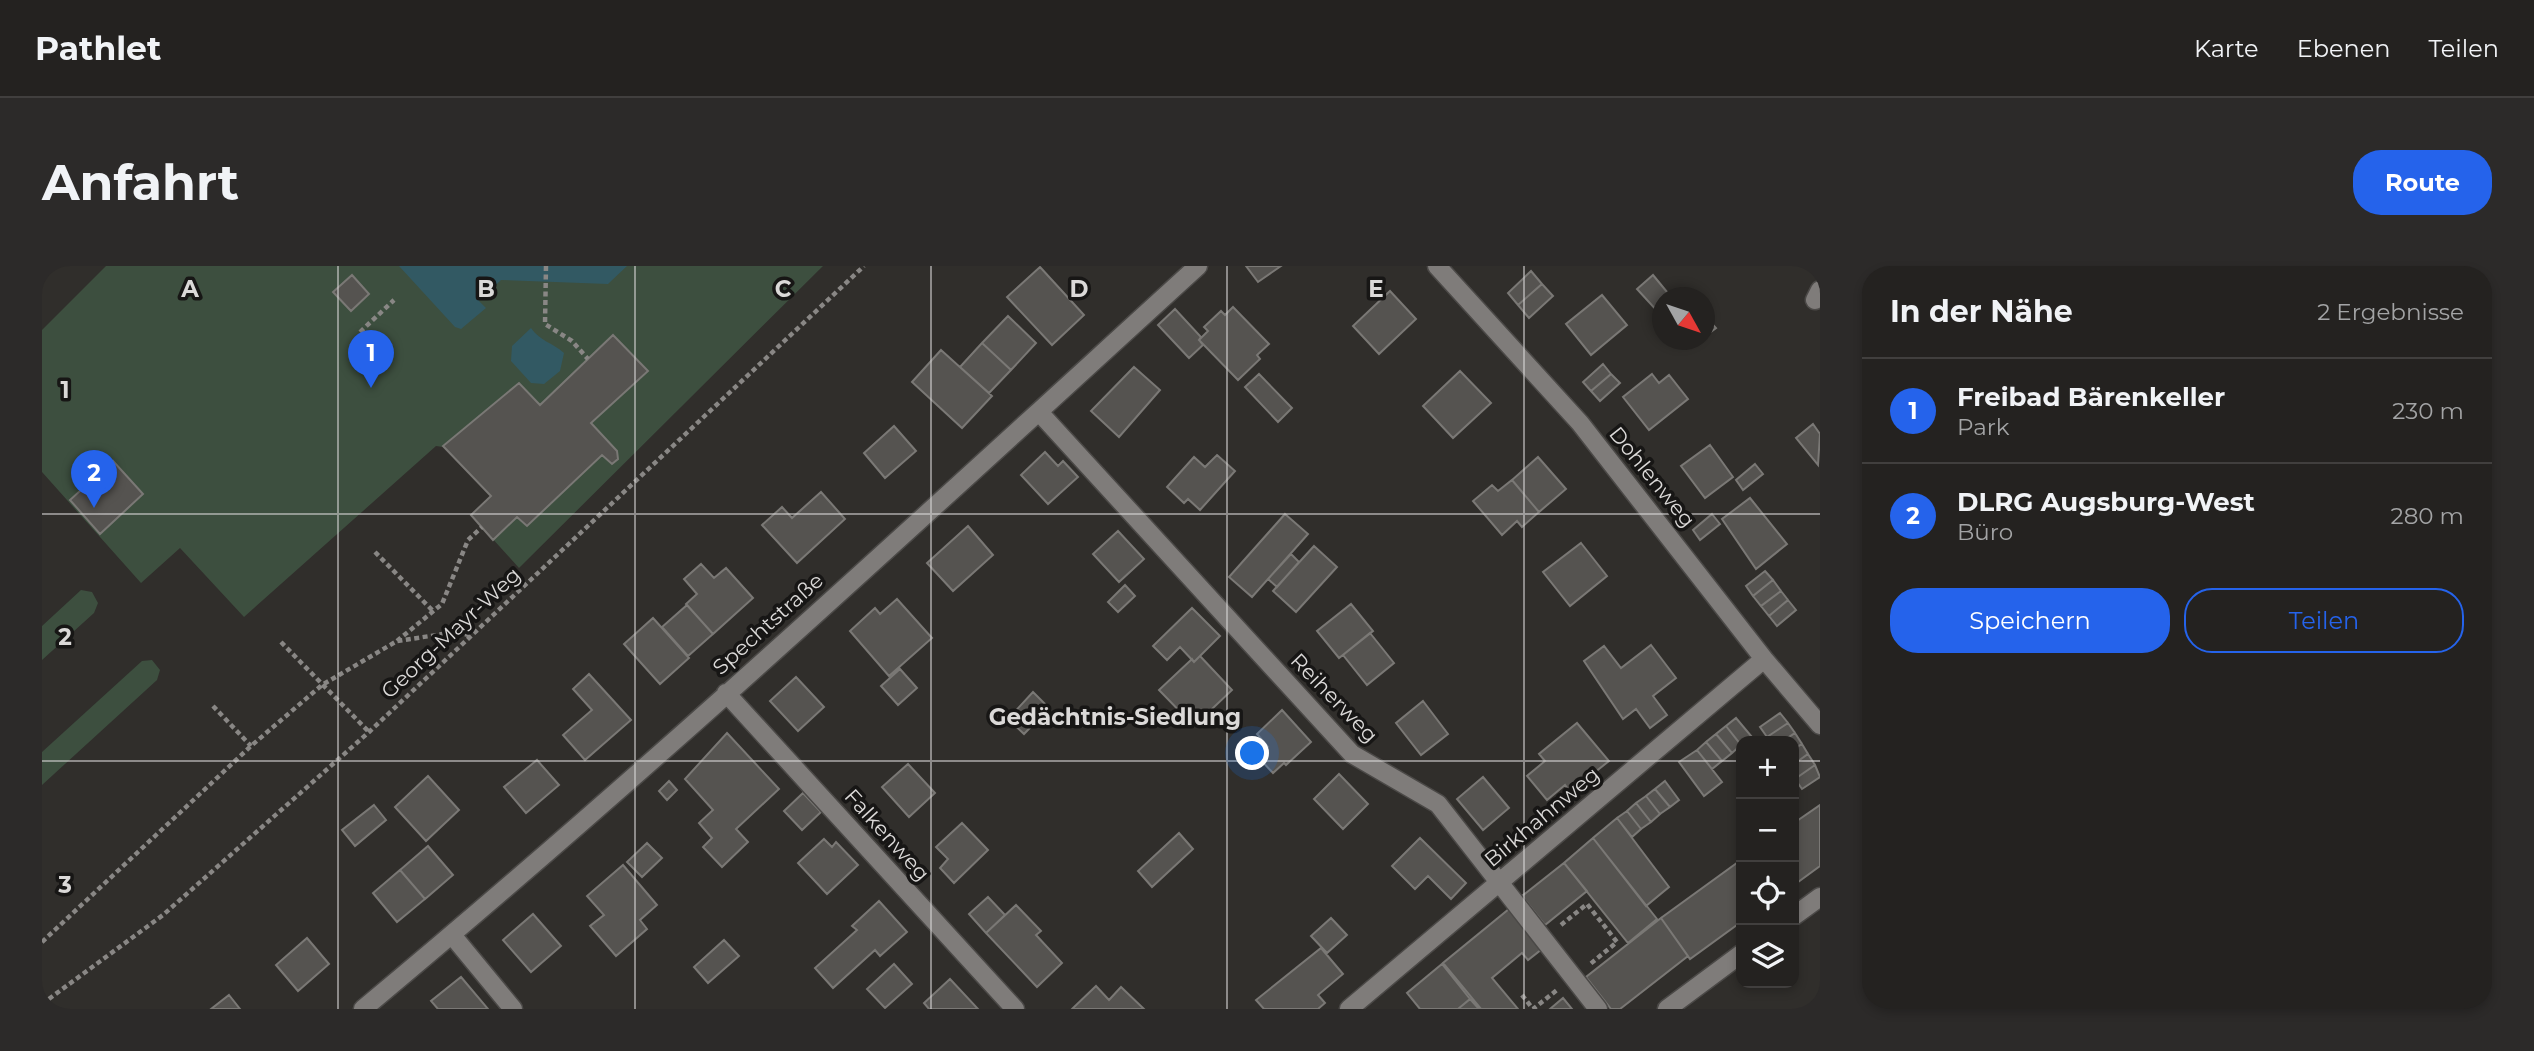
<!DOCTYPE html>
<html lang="de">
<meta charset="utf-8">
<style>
body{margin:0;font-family:Montserrat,sans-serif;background:#2c2a29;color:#f1f3f6}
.controls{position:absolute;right:21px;bottom:21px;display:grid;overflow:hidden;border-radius:14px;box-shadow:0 4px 10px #0003}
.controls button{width:63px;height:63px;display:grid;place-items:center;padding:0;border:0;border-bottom:2px solid #413f3e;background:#242220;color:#f1f3f6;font:35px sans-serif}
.compass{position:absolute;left:1610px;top:21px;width:63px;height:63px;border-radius:50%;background:#242220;box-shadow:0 4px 10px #0003;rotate:130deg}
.you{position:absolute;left:1211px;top:488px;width:24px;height:24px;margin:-18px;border:5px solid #fff;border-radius:50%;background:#1a73e8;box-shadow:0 0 0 10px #1a73e833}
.badge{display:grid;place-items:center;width:46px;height:46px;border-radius:50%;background:#2563eb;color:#fff;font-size:23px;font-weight:700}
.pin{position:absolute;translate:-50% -58px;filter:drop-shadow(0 2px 4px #0008)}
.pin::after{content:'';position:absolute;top:37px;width:24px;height:21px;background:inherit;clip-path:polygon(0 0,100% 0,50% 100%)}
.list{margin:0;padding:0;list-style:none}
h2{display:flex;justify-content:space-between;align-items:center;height:91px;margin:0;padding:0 28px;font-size:30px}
h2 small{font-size:23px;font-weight:400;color:#a3a4a5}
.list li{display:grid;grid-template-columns:46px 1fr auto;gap:21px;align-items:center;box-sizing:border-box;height:105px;padding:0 28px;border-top:2px solid #413f3e}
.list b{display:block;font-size:26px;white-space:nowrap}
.list p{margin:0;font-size:23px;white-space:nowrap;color:#a3a4a5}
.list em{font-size:23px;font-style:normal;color:#a3a4a5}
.actions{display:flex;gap:14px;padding:21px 28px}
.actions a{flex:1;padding:16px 0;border:2px solid #2563eb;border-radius:28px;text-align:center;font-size:24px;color:#2563eb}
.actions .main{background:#2563eb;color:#fff}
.icon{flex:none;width:38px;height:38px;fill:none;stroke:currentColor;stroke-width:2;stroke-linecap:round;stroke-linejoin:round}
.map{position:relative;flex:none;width:1778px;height:743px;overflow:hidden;border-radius:28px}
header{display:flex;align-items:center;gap:42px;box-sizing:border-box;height:98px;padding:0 35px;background:#242220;border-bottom:2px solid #413f3e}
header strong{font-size:33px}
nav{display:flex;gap:38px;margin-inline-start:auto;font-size:24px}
.intro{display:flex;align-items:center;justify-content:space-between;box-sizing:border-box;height:168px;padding:0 42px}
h1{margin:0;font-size:49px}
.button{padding:18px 32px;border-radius:28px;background:#2563eb;color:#fff;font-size:24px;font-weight:700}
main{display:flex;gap:42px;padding:0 42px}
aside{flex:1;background:#242220;border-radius:28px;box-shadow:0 4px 10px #0003}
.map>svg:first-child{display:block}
.green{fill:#3d4f3f}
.water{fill:#325963}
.building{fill:#555350;stroke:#7a7875;stroke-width:2}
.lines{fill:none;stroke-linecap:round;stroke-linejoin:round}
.minor-casing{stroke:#4b4947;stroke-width:21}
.path{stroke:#898785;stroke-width:4.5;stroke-dasharray:5 3.5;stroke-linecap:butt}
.minor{stroke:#7f7c7a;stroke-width:18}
.grid{fill:none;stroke:#dbd9d8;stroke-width:2;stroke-opacity:0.55}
.labels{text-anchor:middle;stroke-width:7;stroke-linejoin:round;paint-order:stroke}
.street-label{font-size:21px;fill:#dbd9d8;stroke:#171615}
.neighbourhood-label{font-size:23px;font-weight:bold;fill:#dbd9d8;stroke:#171615}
.grid-label{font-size:23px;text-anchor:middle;font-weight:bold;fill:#dbd9d8;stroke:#171615;stroke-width:7;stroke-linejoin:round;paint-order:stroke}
</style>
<header>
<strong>Pathlet</strong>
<nav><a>Karte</a><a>Ebenen</a><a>Teilen</a></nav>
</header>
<div class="intro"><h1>Anfahrt</h1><a class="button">Route</a></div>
<main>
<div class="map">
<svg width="1778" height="743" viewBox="0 0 1778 743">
<rect width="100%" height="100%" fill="#302e2b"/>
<!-- green -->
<path class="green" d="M64,0H781L477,302L429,249L449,230L401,181L394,180L202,351L138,282L99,317L0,206V64Z
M39,324L50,326L56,337L52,347L0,394V360Z
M110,394L118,404L115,414L0,519V486L100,395Z"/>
<!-- water -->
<path class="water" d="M357,0H585L566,18L459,14L437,35L444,42L419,63L413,61Z
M489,62C498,75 511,77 522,87L518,105L502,118L489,117L469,95L470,80Z"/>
<!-- building -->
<path class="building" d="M1204,0H1239L1216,16Z
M998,1L1042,49L1010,79L965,31Z
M1489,5L1500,18L1476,39L1466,27Z
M310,9L327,28L309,45L291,26Z
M1611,9L1630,32H1620V43L1616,46L1595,23Z
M1500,18L1511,30L1487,52L1476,39Z
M1348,25L1374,53L1337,88L1311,60Z
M1560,29L1585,59L1549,89L1524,58Z
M1191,41L1227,78L1215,89L1218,93L1196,114L1157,74L1166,65L1162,61L1179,45L1183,49Z
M1133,43L1159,71L1157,74L1161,79L1147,92L1116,59Z
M1662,49L1674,62L1662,71Z
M966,50L994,77L969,104L940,77Z
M571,69L606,105L549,157L575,185L576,193L570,198L560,189L485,260L475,251L451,274L429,249L449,230L401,180L477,117L498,139Z
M940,77L969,104L947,127L918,101Z
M899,84L950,130L920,162L870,116Z
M1561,98L1569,108L1549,125L1541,116Z
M1092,101L1118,124L1077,171L1049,145Z
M1418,105L1449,137L1411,172L1381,140Z
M1217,108L1250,142L1236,156L1203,121Z
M1569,108L1578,117L1558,135L1549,125Z
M1610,108L1617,117L1627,109L1646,133L1607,164L1581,131Z
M1771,158L1778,168L1776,199L1754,172Z
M852,160L874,185L843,212L822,187Z
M1668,179L1691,211L1663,232L1639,200Z
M1003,186L1016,200L1021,195L1036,211L1006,238L979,209Z
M1175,189L1193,205L1158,244L1146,233L1142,237L1125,221L1152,191L1163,201Z
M1496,191L1524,223L1497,246L1470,214Z
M71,195L101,228L58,268L28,234Z
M1713,198L1721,208L1701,224L1694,214Z
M1470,214L1497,246L1480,261L1475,255L1460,269L1431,235L1450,219L1456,225Z
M779,226L803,253L755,297L720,259L740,241L750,252Z
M1708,232L1745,278L1714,303L1680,253Z
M1243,248L1266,268L1210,331L1187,311Z
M1670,248L1678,258L1658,274L1651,264Z
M926,260L951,289L911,325L885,297Z
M1076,265L1102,293L1077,316L1051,288Z
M1539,277L1565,310L1528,340L1501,306Z
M1272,280L1295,301L1254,346L1231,325Z
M1249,288L1257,296L1235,321L1226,313Z
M659,298L672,312L684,302L711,332L671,368L644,338L655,328L642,313Z
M1723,305L1731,314L1711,330L1704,320Z
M1731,314L1739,325L1719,340L1711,330Z
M1083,319L1093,330L1076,346L1066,336Z
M1739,325L1746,334L1727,350L1719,340Z
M855,333L890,372L847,410L808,365L833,342L838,348Z
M1746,334L1754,344L1735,360L1727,350Z
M1309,338L1331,365L1297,392L1275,365Z
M645,339L671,368L646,390L620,361Z
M1150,342L1178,370L1152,396L1138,381L1125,394L1111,380Z
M611,352L647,392L618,418L582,378Z
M1328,367L1352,397L1325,419L1301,389Z
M1609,379L1634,412L1611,430L1625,449L1608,462L1594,443L1581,453L1542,395L1562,380L1579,402Z
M1158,390L1190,424L1152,460L1117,424L1150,393L1152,396Z
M858,403L875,422L856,439L839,420Z
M547,408L589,454L543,494L521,469L550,444L531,423Z
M754,411L782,441L756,465L728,435Z
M991,426L1007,442L982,468L966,453Z
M1381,435L1406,468L1379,489L1354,457Z
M1240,444L1269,476L1244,499L1242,497L1231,507L1216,491L1226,481L1215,468Z
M1738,447L1746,457L1725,471L1718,461Z
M1694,452L1710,471L1699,475V479L1684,460Z
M1535,457L1567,495L1528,526L1523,519L1505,534L1485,510L1503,495L1497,488Z
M1746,457L1753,467L1741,475H1728L1725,471Z
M1684,460L1699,479L1690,487L1674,468Z
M685,467L737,523L694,563L706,576L680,601L661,581L670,572L657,557L671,544L643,513Z
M1753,467L1760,478L1752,483V475H1741Z
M1674,468L1690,487L1680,495L1664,476Z
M1664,476L1680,495L1670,503L1655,484Z
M1760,478L1766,488L1752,498V483Z
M1655,484L1680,516L1662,530L1637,496Z
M1766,488L1773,499L1753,513L1752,498Z
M495,494L517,519L484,547L462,521Z
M866,498L893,527L867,551L840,521Z
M1773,499L1778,511L1760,523L1753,513Z
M1297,508L1326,538L1301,563L1272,533Z
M386,510L417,544L384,575L353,541Z
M1441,511L1467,542L1441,564L1415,533Z
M627,515L635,524L625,534L617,525Z
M1623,515L1637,534L1628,541L1613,523Z
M1613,523L1628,541L1618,548L1604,530Z
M761,527L779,546L760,564L742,545Z
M1604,530L1618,548L1609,556L1594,537Z
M1594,537L1609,556L1599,563L1585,545Z
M332,539L344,554L313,580L300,564Z
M1778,539V600L1752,619V557Z
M1585,545L1599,563L1590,571L1575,552Z
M1575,552L1627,621L1604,640L1551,572Z
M920,557L946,584L912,617L898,602L906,593L894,581Z
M1137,567L1151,583L1110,621L1096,605Z
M1378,572L1424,617L1409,633L1386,610L1373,623L1350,600Z
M1551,572L1615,653L1586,677L1522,597Z
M782,573L790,581L794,576L816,599L785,628L756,597Z
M605,577L620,592L600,611L585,596Z
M386,580L411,609L383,633L358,604Z
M1699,594V656L1648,693L1619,652Z
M1522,597L1545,625L1503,659L1480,630Z
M581,599L615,639L598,654L605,663L574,690L548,660L562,649L545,630Z
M358,604L383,633L355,656L331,627Z
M946,631L963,649L944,667L927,648Z
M837,635L865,666L838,690L833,684L791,722L773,702L815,664L810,660Z
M974,639L999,665L994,669L1020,697L995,721L944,667Z
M1467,643L1500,683L1486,694L1480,687L1450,712L1476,743H1439L1401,697Z
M491,648L519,680L489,706L461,674Z
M1289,652L1305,669L1285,687L1269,670Z
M1619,652L1646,690L1578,743H1569L1544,711Z
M265,672L287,698L256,725L234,699Z
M682,674L697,690L666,717L652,701Z
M1279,682L1301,708L1276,729L1283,737L1276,743H1222L1214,734Z
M852,698L870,718L843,742L825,723Z
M1400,698L1428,733L1416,743H1378L1365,727Z
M419,711L446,743H396L389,735Z
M908,713L936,743H887L882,737Z
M1054,720L1067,734L1079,721L1102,743H1030Z
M187,729L198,743H169Z
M1521,732L1530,743H1508Z
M1428,733L1437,743H1416Z"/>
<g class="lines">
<!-- minor casing -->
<g class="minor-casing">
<path id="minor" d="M1395,0L1538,157L1722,393L1778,459
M1773,34L1778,24
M997,146L1310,488L1396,538L1556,743
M684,427L973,743
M1752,650L1778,631
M410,669L471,743
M321,743C607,505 881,251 1156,0
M1307,743L1722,393
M1625,743L1699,688"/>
</g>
<!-- path -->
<path class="path" d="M504,0L503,58L530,75L546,93
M322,72L317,67L352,34
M333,286L392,346
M355,375L400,338L426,274L440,261
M239,376L327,466
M171,440L209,480
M1519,659L1545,638L1575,676L1547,699
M0,676L209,480L280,419L355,375L408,367L430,369
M1480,729L1491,743L1515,724
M0,738L121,649L327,466L822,0"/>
<!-- minor -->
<use href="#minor" class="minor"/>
</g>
<!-- grid -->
<path class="grid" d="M296,0V743M593,0V743M889,0V743M1185,0V743M1482,0V743M0,248H1778M0,495H1699M1752,495H1778"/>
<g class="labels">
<!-- street labels -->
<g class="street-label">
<text transform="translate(1610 211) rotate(51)" y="7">Dohlenweg</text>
<text transform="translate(726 358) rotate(-42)" y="7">Spechtstraße</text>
<text transform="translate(409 367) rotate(-43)" y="7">Georg-Mayr-Weg</text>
<text transform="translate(1292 432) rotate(46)" y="7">Reiherweg</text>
<text transform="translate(1500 551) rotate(-40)" y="7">Birkhahnweg</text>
<text transform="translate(845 569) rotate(48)" y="7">Falkenweg</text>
</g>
<!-- neighbourhood labels -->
<g class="neighbourhood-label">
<text x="1073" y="459">Gedächtnis-Siedlung</text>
</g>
</g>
<g class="grid-label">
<text x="148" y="31">A</text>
<text x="444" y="31">B</text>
<text x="741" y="31">C</text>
<text x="1037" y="31">D</text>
<text x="1334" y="31">E</text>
<text x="23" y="132">1</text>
<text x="23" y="379">2</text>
<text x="23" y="627">3</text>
</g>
</svg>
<div class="controls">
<button>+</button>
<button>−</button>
<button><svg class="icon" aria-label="locate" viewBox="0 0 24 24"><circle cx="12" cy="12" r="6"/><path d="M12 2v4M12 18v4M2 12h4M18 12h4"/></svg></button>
<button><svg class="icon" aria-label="layers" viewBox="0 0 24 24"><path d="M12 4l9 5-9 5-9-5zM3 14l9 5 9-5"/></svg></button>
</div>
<svg class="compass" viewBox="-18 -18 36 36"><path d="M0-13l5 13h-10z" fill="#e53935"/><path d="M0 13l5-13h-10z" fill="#a3a4a5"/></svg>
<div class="you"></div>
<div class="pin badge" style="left:329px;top:122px">1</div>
<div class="pin badge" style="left:52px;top:242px">2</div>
</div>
<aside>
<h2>In der Nähe<small>2 Ergebnisse</small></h2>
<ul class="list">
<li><span class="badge">1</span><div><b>Freibad Bärenkeller</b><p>Park</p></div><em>230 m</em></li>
<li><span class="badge">2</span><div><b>DLRG Augsburg-West</b><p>Büro</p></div><em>280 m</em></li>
</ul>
<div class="actions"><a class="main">Speichern</a><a>Teilen</a></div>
</aside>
</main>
